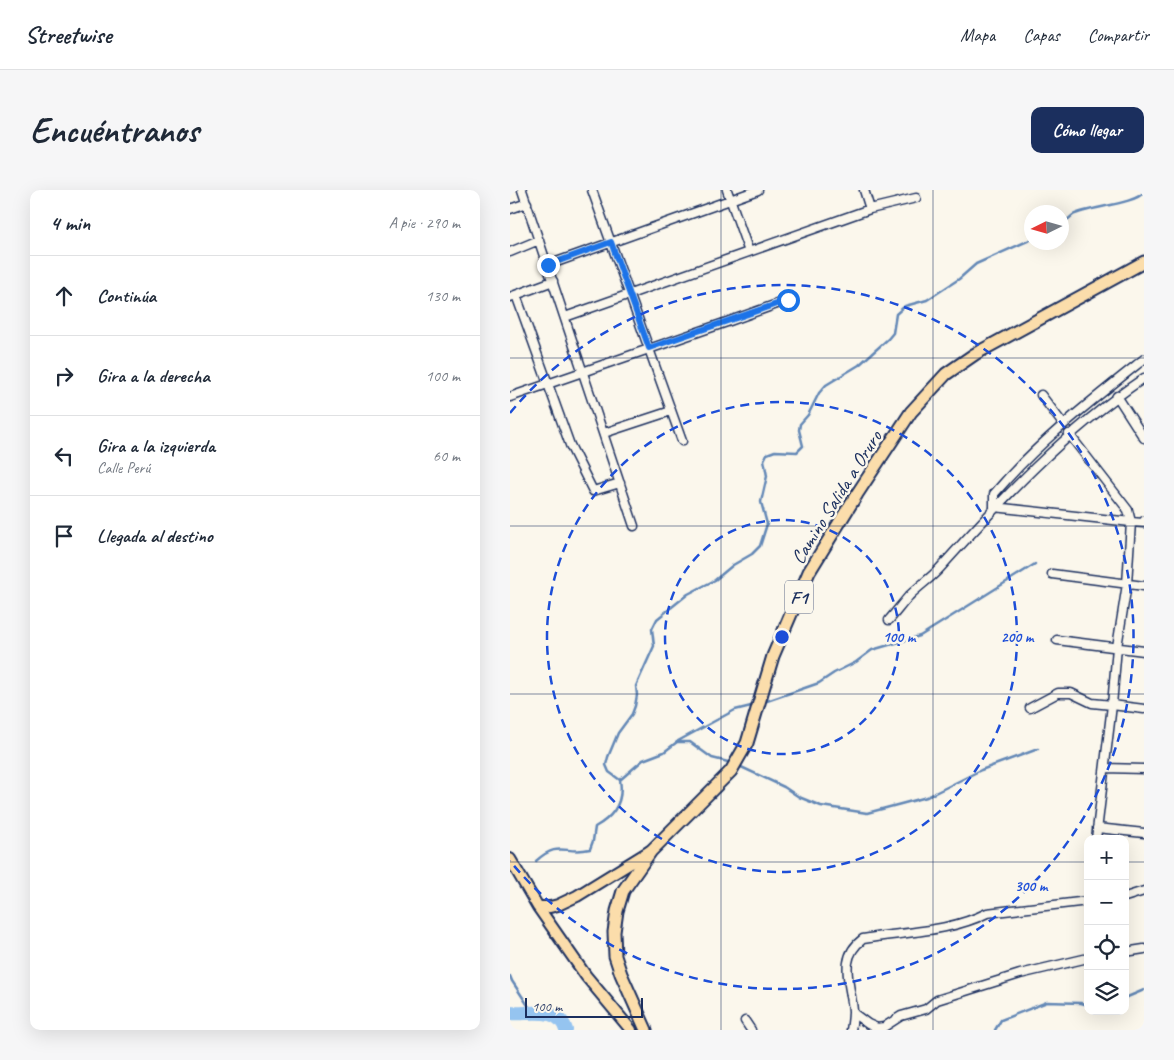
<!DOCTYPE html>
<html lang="es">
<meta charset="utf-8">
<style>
body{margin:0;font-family:Caveat,sans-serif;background:#f6f6f7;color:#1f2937}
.controls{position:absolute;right:15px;bottom:15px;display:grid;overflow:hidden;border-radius:10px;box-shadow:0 5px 20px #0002}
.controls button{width:45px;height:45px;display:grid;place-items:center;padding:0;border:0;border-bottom:1px solid #e0e1e3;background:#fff;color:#1f2937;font:25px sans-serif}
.compass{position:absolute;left:514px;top:15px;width:45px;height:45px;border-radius:50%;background:#fff;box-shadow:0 5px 20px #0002;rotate:265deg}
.scale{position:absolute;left:15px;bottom:12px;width:118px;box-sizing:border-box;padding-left:5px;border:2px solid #1b2f5e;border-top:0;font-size:14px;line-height:18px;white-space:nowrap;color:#1b2f5e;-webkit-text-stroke:4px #fbf7ec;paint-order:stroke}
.stop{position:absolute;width:15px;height:15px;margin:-11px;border:4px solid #1a73e8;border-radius:50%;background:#fff}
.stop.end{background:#1a73e8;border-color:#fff;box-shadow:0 1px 5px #0008}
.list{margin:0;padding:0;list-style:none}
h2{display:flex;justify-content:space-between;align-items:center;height:65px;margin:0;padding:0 20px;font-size:21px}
h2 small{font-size:16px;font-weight:400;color:#747a83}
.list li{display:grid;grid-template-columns:32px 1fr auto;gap:15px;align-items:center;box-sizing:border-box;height:80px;padding:0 20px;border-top:1px solid #e0e1e3}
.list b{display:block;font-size:19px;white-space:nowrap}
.list p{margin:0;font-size:16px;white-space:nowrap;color:#747a83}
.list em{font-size:16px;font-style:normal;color:#747a83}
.icon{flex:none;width:28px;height:28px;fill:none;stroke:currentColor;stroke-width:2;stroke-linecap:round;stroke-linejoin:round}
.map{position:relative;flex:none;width:634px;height:840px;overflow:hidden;border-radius:10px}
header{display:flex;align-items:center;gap:30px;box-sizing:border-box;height:70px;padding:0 25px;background:#fff;border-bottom:1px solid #e0e1e3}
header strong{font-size:24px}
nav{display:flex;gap:28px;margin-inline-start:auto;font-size:18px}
.intro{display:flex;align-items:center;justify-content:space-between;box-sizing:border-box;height:120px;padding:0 30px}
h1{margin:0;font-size:35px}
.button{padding:12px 22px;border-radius:10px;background:#1b2f5e;color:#fff;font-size:18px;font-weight:700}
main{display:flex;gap:30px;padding:0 30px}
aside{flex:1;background:#fff;border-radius:10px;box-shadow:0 5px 20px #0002}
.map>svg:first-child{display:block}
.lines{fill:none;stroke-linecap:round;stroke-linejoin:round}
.stream{stroke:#6488b6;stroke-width:2.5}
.river{stroke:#95c4f0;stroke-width:14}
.minor-casing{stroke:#1b2f5e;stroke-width:11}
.major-casing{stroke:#1b2f5e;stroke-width:14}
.highway-casing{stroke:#1b2f5e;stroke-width:15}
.minor{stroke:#fbf7ec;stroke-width:8}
.major{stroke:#fbddab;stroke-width:10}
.highway{stroke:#fbddab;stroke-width:11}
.route{stroke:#1a73e8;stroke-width:6}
.grid{fill:none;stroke:#1b2f5e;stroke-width:1;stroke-opacity:0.55}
.ring{fill:none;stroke:#1d4ed8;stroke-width:2.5;stroke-dasharray:9 6}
.labels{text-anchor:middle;stroke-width:5;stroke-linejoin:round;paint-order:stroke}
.shield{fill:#fbf7ec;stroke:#5e6b89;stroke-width:1}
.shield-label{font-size:19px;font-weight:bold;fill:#1b2f5e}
.street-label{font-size:20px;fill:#1b2f5e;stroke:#fbf7ec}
.centre{fill:#1d4ed8;stroke:#fbf7ec;stroke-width:2.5}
.ring-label{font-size:15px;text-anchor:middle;font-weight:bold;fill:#1d4ed8;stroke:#fbf7ec;stroke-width:5;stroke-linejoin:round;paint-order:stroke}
</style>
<header>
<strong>Streetwise</strong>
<nav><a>Mapa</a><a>Capas</a><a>Compartir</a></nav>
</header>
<div class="intro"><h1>Encuéntranos</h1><a class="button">Cómo llegar</a></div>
<main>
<aside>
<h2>4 min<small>A pie · 290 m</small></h2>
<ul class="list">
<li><svg class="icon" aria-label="ahead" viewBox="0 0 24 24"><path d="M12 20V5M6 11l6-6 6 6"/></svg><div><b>Continúa</b></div><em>130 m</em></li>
<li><svg class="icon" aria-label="right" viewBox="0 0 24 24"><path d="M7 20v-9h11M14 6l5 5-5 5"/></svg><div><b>Gira a la derecha</b></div><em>100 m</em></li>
<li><svg class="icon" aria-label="left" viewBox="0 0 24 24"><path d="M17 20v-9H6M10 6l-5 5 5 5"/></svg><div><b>Gira a la izquierda</b><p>Calle Perú</p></div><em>60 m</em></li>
<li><svg class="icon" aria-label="arrive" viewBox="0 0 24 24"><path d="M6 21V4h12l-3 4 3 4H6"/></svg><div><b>Llegada al destino</b></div></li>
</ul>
</aside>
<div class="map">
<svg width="634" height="840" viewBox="0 0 634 840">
<rect width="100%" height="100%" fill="#fbf7ec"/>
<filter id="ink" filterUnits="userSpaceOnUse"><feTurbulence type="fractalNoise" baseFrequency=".02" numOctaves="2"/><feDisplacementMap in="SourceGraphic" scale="10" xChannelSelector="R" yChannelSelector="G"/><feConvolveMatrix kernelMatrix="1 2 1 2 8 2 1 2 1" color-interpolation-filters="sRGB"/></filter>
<g filter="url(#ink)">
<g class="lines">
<!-- stream -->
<path class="stream" d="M552,36C555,32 559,28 563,25C578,17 626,14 634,2
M257,511L309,493L324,483L346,472L362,460L410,446L525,374
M168,551L225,520L241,516
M229,576L274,597L289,607L311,616L357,623L417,607L471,580L528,559
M110,590L133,570L154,562L167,552H180L202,568L218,572
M26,671C49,650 55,665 80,659L83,651L85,637C103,627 114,612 110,590L99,582L96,575L98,567L108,543L122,524L125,516L127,505L126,496L144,456L142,439L147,429L178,404L205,390L223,375L242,364L250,356L257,334L251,312L257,286L254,270L257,264L265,261L287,262L293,256L289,240L290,234L298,225L309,203L316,195L349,175L378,149L383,143L386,124L395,116L417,110L449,89L466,74L522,49
M0,786L2,791L23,823
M615,808L634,800
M485,840L491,830L537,812L571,813L578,815"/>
<!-- river -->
<path class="river" d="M0,823C19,825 49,815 56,840"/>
<!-- minor casing -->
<g class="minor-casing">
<path id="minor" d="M12,0L124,336
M82,0L172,251
M217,0L239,62
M354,0L360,19
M0,19L17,13
M0,62L29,50
M38,75L248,0
M6,105L60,255L83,301L110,293
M0,107L43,91
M55,127L360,19L406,8
M531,205L553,234
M607,206L634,248
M0,207L217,132L278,110
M94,243L161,221
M559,244L618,320L621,332L484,317V304C528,252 581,211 634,169
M634,331L633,333L621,332L617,394L607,457L602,515L634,519
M542,384L634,396
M379,430C386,422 392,414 399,406C409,396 421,388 430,378C494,307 554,242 634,188
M547,450L634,461
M520,518L548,503H561L582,513L602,515L586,649
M595,578L634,579
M587,638L634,643
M615,707L634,701
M615,762L634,759
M343,823L358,834L367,838L374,837L391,826L416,819L427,810L510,784L578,768
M235,831L241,840
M341,840C342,834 343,827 343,821C341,794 327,768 353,749C394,742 440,742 477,723L578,711"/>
</g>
<!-- major casing -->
<g class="major-casing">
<path id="major" d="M0,669L28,717L76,786L121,840
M28,717H40L48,715L67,706L140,661"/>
</g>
<!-- highway casing -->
<g class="highway-casing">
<path id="highway" d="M136,840L111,784L105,766L104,742L107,721L113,701L141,661L221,581L237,553L263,466L299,382L347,304L401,222L436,184L465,164L634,72"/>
</g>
<!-- minor -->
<use href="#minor" class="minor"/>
<!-- major -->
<use href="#major" class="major"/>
<!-- highway -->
<use href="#highway" class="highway"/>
</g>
</g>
<g class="lines" filter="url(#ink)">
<!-- route -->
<path class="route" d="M38,75L101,52L139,158L278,110"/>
</g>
<!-- grid -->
<path class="grid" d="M211,0V840M423,0V840M0,168H634M0,336H634M0,504H634M0,672H578M615,672H634"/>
<!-- distance rings -->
<g class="ring">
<circle cx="272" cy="447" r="117"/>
<circle cx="272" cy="447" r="235"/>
<path d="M0 223A352 352 0 1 1 0 671"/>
</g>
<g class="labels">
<!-- shield labels -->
<rect class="shield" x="275" y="390.5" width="28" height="33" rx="4"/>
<g class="shield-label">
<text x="289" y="414">F1</text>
</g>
<!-- street labels -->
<g class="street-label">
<text transform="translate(326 307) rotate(-58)" y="7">Camino Salida a Oruro</text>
</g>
</g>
<circle cx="272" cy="447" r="8" class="centre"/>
<g class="ring-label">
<text x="389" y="452">100 m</text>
<text x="507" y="452">200 m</text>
<text x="521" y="701">300 m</text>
</g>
</svg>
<div class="controls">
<button>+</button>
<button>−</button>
<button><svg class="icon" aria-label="locate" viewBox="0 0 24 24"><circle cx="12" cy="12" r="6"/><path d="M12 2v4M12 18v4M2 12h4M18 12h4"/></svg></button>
<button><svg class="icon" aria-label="layers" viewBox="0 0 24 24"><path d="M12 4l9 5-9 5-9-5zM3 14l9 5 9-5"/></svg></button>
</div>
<svg class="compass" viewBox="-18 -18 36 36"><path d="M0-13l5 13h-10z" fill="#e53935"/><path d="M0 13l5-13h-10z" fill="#747a83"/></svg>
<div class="scale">100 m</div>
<div class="stop" style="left:278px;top:110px"></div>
<div class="stop end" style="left:38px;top:75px"></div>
</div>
</main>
